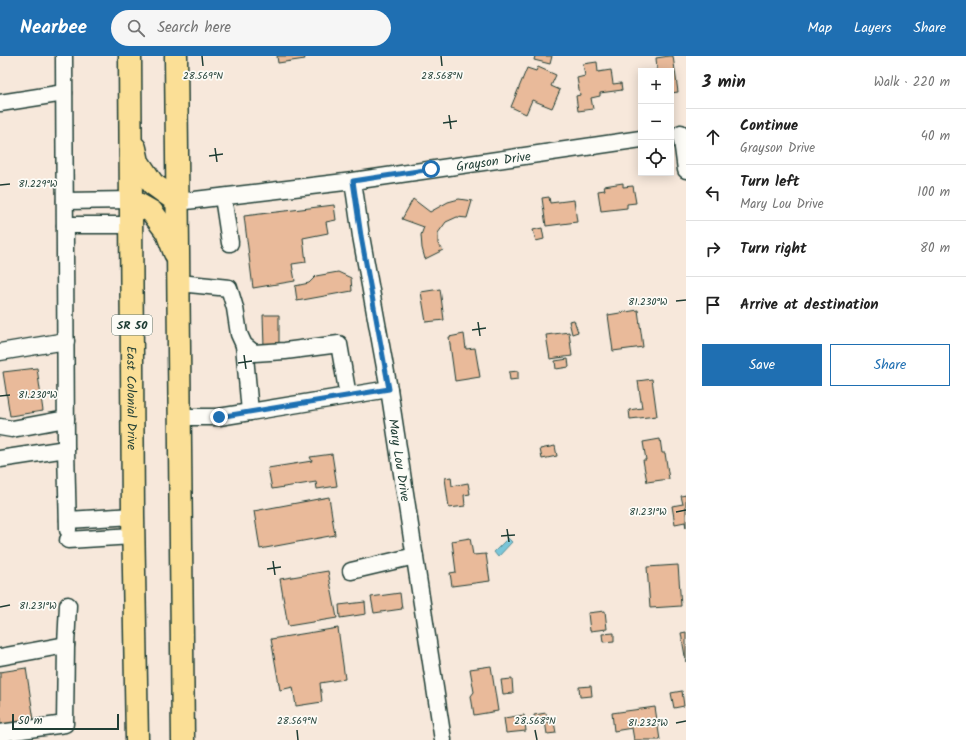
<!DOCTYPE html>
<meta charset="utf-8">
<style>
body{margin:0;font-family:Kalam,sans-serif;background:#f6f6f6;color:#222}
.controls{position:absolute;right:12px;top:12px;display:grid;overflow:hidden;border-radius:0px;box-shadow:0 2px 10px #0003}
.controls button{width:36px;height:36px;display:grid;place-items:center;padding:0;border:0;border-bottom:1px solid #e0e0e0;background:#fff;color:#222;font:20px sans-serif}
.scale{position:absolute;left:12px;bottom:10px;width:107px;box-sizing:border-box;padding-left:4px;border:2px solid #1f3d34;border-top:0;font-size:11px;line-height:14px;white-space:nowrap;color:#1f3d34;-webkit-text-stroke:3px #fdfcf7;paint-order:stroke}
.stop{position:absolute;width:12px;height:12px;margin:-9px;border:3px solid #1f6fb2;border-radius:50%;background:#fff}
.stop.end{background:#1f6fb2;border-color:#fff;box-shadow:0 1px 4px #0008}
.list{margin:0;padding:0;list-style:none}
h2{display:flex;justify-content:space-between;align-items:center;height:52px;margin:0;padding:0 16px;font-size:17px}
h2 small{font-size:13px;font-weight:400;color:#767676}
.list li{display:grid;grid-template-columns:26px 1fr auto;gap:12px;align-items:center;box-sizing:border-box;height:56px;padding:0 16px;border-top:1px solid #e0e0e0}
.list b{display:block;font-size:15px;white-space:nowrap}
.list p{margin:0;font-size:13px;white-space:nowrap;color:#767676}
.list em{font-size:13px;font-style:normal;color:#767676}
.actions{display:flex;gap:8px;padding:12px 16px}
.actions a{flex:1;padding:9px 0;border:1px solid #1f6fb2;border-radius:0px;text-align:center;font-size:14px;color:#1f6fb2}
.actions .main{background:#1f6fb2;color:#fff}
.icon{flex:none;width:22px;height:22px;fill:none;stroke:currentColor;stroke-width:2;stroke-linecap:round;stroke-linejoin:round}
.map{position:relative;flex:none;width:686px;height:684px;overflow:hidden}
header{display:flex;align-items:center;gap:24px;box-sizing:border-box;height:56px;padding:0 20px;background:#1f6fb2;color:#fff}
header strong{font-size:19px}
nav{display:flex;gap:22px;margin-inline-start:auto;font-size:14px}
.search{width:280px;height:36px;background:#f6f6f6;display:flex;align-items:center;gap:10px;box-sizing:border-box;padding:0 14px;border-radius:22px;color:#767676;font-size:15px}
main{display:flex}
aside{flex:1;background:#fff}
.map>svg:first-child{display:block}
.water{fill:#7ac6d9;stroke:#568f97}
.building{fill:#e9ba9a;stroke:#1f3d34}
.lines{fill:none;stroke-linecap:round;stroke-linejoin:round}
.minor-casing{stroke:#1f3d34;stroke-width:19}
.highway-casing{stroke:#1f3d34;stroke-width:25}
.minor{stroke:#fdfcf7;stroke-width:16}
.highway{stroke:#fbdf96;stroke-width:22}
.route{stroke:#1f6fb2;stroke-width:5}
.ticks{fill:none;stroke:#1f3d34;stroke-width:1.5}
.labels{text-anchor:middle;stroke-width:3.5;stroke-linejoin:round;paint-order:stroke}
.shield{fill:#fdfcf7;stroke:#62766e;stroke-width:1}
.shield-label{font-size:12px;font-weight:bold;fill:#1f3d34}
.street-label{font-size:13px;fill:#1f3d34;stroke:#fdfcf7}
.ticks-label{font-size:10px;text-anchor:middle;fill:#1f3d34;stroke:#fdfcf7;stroke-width:3.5;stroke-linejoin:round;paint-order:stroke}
</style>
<header>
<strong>Nearbee</strong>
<div class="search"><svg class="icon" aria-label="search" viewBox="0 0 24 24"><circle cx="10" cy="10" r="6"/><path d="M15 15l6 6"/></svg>Search here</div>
<nav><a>Map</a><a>Layers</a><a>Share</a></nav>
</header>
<main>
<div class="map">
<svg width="686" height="684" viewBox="0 0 686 684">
<rect width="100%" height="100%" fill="#f7e8db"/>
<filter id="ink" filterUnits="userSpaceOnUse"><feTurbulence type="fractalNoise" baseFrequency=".025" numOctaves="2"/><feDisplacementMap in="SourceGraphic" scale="8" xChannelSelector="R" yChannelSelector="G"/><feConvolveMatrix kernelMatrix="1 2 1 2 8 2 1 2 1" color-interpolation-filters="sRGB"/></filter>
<g filter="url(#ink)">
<!-- water -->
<path class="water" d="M508,482L512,486L498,501L494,496Z"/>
<!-- building -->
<path class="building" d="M277,0H304L305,3L278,7Z
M535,0H552L550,8L534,4Z
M669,0H673L678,36L671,37V15H651L657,14L656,2Z
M597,6L598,16L611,14L613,28L621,27L622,34L600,37V40L591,42L593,53L578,55L576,40L580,39L577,22L585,20L583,8Z
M538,11L556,19L551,30L560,34L552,52L532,44L526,58L511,51L527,12L536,15Z
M623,127V131L633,130L636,147L627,148V152L601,155L598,135L605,134L604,130Z
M549,141L550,147L574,144L577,166L546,170L542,142Z
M413,143L430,156L448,146L459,143L472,145L467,162L457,161L446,166L438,177V188L443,194L425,203L422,192L421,179L424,171L402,163Z
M334,149L336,164L326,166L328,177L303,182L306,206L292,208L295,225L253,232L244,160Z
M542,172L544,183L536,185L533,174Z
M338,216L351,222L352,235L297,245L295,230L309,227L316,220Z
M440,233L444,264L426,266L421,236Z
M638,254L643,291L613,295L608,259Z
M263,259H279V290L264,291Z
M574,264L578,276L572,278L569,265Z
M569,276L572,300L550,303L546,279Z
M464,278L466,293L475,292L480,321L455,325L449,281Z
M568,303L569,311L556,313L555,305Z
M37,312L43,355L10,360L3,316Z
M518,315V323L510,324L509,316Z
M652,323L657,360L630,363L629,354L642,352L638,325Z
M660,383L662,397H665L669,423L647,426L643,404H646L643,386Z
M555,390L557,400L542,403L540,393Z
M332,398L337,430L317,433L316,426L272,433L268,412L312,405L310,401Z
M451,421L452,430L468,427L470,438L464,439L465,450L449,452L445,422Z
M686,439V472L685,466L675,468L672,450L683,448L681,440Z
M329,441L335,479L260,493L254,455Z
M470,482L473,499L486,498L490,525L452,530L450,517L456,516L452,485Z
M678,509L681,550L650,552L647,511Z
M328,515L337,562L288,570L280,523Z
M400,537L402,553L374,557L371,541Z
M365,546L366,558L340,562L339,549Z
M605,555L607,573L590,575L588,557Z
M338,572L345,623L320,627L322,646L296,650L293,631L280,634L271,583Z
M686,576V606L681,577Z
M614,577V585L603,586L602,578Z
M491,610L498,655L474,659L471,640L474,636L470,613Z
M26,612L34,664L0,669V616Z
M512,623L513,637L503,638L501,624Z
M591,630L592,640L580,641L579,631Z
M682,635L684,650L674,652L671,637Z
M655,651L660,684H634L632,672L614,675L612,657Z
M546,657L548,667L554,666L556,677L547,678L545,665L535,667L534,659Z
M524,659L526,675L506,677L504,662Z"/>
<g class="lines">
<!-- minor casing -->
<g class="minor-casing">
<g id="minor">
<path d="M64,0L66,393L68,474"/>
<path d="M0,47L64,37"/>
<path d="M681,77L686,114"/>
<path id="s1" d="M353,125L361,180L389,333L443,684"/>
<path d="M223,141L230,187"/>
<path d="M65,145L131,144"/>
<path id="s2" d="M178,146L353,125L641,83"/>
<path d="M65,169H132"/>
<path d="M179,227L229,232L235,252L239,278L244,289L254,297L285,295L339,288L348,340"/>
<path d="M0,296L66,285"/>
<path d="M250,356L389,333"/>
<path d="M180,361H219L250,356L244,289"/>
<path d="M0,371L12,373L66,363"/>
<path d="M0,403L66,393"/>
<path d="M68,464L133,460"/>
<path d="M68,484L133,480"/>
<path d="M351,515L415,500"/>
<path d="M0,601L66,589"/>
<path d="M0,677L65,668L66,589L68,549"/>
</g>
</g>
<!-- highway casing -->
<g class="highway-casing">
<g id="highway">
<path id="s3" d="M130,0L133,460L137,684"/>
<path d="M176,0L183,684"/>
<path d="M135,92L138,106L153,128L178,146"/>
<path d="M131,144L152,156L167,176L175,197"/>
</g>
</g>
<!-- minor -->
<use href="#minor" class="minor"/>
<!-- highway -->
<use href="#highway" class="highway"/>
</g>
</g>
<g class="lines" filter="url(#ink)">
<!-- route -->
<path class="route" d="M219,361L389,333L361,180L353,125L431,113"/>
</g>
<!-- ticks -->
<path class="ticks" d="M202,0L203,10M441,0L442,10M449,59L451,73M443,67L457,65M215,92L217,106M209,100L223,98M0,129L10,128M676,245L686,244M478,266L480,280M472,274L486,272M244,299L246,313M238,307L252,305M0,340L10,339M676,456L686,454M507,473L509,486M501,480L515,479M273,505L275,519M267,513L281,511M0,551L10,549M676,667L686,665M297,674L298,684M535,674L537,684"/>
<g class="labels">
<!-- shield labels -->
<rect class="shield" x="112" y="259" width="40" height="20" rx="3"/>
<g class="shield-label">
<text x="132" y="273">SR 50</text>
</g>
<!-- street labels -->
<g class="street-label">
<text dy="5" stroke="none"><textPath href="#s2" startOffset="318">Grayson Drive</textPath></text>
<text dy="5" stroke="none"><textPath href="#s3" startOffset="342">East Colonial Drive</textPath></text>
<text dy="5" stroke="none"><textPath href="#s1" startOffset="283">Mary Lou Drive</textPath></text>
</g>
</g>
<g class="ticks-label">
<text x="203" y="23">28.569°N</text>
<text x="442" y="23">28.568°N</text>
<text x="38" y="131">81.229°W</text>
<text x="648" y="249">81.230°W</text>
<text x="38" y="342">81.230°W</text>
<text x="648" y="459">81.231°W</text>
<text x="38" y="553">81.231°W</text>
<text x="297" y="668">28.569°N</text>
<text x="535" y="668">28.568°N</text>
<text x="648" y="670">81.232°W</text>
</g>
</svg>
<div class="controls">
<button>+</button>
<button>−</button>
<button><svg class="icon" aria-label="locate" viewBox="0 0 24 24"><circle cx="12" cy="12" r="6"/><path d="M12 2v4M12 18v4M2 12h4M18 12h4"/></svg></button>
</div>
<div class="scale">50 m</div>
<div class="stop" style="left:431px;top:113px"></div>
<div class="stop end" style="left:219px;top:361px"></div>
</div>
<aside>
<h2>3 min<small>Walk · 220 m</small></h2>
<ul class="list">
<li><svg class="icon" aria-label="ahead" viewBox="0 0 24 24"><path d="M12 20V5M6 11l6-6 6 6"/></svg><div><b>Continue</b><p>Grayson Drive</p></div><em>40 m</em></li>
<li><svg class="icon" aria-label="left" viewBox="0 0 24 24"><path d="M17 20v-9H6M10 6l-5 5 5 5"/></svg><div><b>Turn left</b><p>Mary Lou Drive</p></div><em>100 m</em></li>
<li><svg class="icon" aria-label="right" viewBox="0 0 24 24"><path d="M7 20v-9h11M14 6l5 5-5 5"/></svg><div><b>Turn right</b></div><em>80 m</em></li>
<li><svg class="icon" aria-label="arrive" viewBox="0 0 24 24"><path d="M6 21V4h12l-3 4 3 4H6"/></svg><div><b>Arrive at destination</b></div></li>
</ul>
<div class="actions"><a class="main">Save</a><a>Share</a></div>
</aside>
</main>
